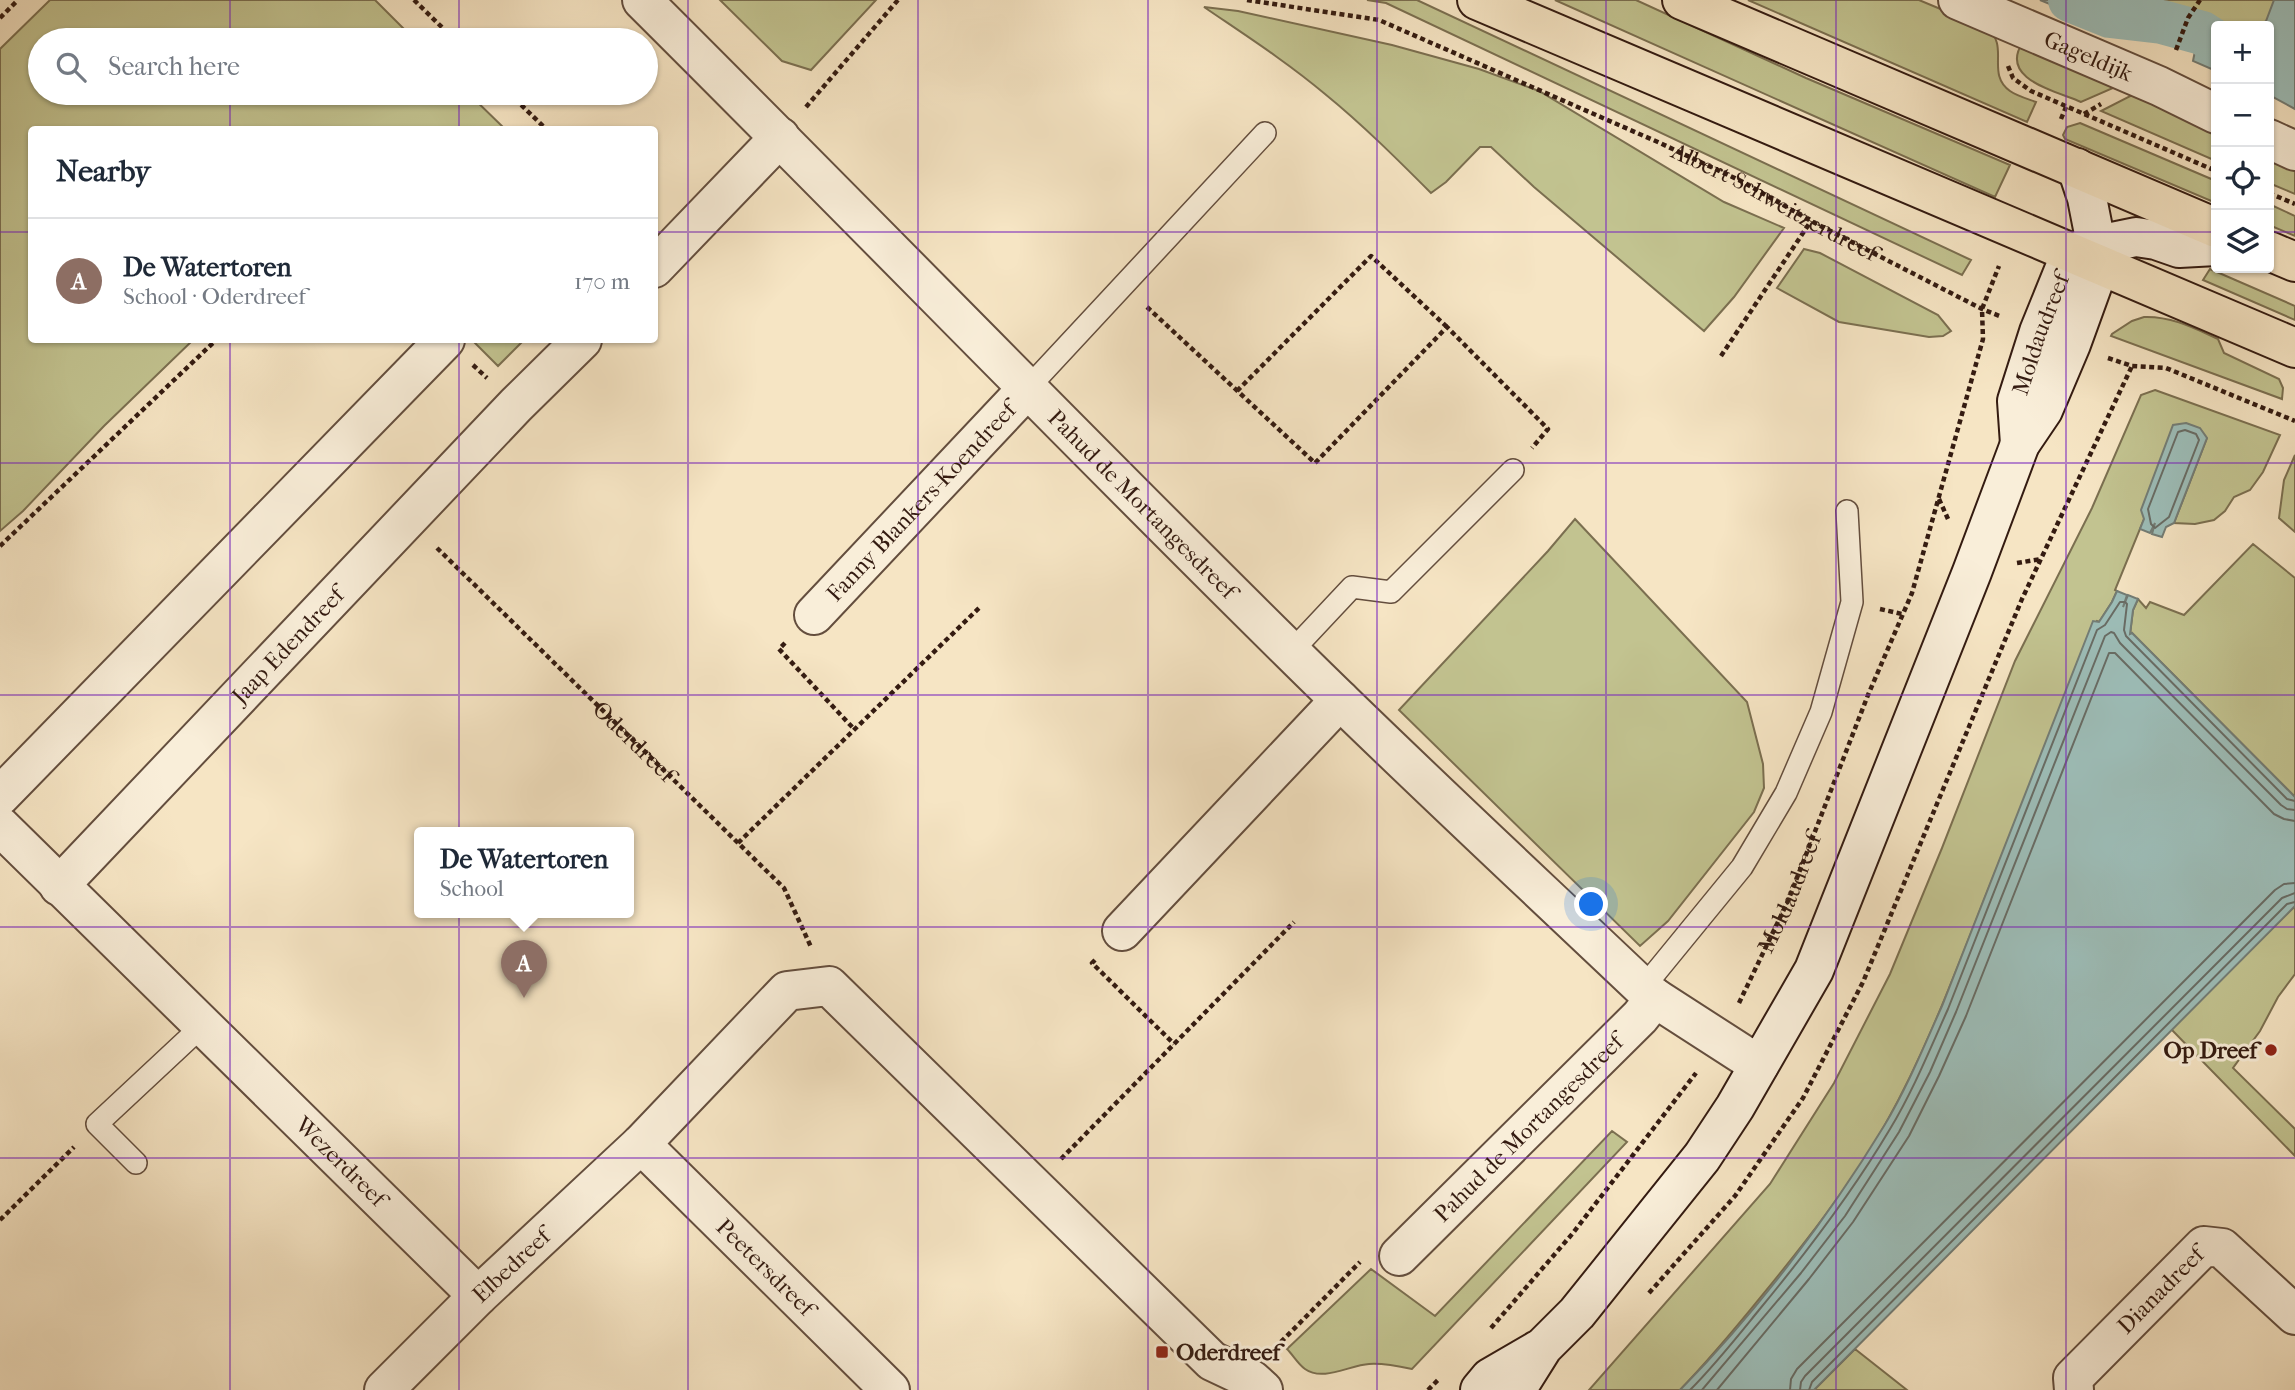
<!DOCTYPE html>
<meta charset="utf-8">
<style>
body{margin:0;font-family:"IM FELL French Canon",serif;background:#f2f2f3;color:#1f2937}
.controls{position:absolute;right:21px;top:21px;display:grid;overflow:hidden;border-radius:7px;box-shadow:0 2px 5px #0004}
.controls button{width:63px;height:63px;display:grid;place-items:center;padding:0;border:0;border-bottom:2px solid #e0e1e3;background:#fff;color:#1f2937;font:35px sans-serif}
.you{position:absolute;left:1592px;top:905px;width:24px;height:24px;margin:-18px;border:5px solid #fff;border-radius:50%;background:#1a73e8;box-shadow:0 0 0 10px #1a73e833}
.badge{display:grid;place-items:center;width:46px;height:46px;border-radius:50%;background:#8f2418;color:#fff;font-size:23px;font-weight:700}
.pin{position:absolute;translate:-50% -58px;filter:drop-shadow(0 2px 4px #0008)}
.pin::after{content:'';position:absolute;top:37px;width:24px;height:21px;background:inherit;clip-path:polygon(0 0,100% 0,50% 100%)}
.popup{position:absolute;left:414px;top:827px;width:220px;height:91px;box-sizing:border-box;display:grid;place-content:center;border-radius:7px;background:#fff;filter:drop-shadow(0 2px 5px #0005);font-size:23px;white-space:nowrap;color:#747a83}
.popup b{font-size:26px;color:#1f2937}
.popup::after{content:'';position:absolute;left:50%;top:100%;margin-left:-14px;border:14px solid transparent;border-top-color:#fff}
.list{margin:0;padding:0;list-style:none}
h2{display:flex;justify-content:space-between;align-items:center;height:91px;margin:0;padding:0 28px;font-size:30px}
h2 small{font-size:23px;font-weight:400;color:#747a83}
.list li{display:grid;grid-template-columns:46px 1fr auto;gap:21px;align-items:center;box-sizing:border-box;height:126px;padding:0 28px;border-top:2px solid #e0e1e3}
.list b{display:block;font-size:26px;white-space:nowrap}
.list p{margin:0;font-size:23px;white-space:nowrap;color:#747a83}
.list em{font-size:23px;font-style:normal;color:#747a83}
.icon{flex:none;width:38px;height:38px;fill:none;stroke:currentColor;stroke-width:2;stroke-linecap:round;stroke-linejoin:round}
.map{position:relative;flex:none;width:2295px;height:1390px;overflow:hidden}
.search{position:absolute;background:#fff;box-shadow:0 2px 5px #0004;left:28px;top:28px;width:630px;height:77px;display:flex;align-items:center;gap:18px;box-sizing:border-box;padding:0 24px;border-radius:38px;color:#747a83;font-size:26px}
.panel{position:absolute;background:#fff;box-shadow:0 2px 5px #0004;left:28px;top:126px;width:630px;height:217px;border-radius:7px}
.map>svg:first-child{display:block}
.green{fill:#c2c390;stroke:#7b6f50;stroke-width:2}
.water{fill:#9dbeb9;stroke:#737d76;stroke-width:2}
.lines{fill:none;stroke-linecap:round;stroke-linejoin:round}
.shore{stroke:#686c65;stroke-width:2}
.canal{stroke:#9dbeb9;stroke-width:44}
.lane-casing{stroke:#644e3e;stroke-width:24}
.street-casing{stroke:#644e3e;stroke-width:42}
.secondary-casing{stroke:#341b11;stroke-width:42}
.highway-casing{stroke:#341b11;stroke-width:42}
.path{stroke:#341b11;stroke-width:4.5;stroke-dasharray:5 3.5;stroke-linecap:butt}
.lane{stroke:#f9eed9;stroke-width:21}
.street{stroke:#f9eed9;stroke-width:38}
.secondary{stroke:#f9eed9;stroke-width:38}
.highway{stroke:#f6e5c4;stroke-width:38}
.grid{fill:none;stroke:#7b2cbf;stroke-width:2;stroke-opacity:0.55}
.poi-dot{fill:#8f2418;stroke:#f9eed9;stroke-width:2.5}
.labels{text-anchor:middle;stroke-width:6;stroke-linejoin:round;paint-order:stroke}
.street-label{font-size:23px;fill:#341b11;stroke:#f9eed9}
.poi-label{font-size:23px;font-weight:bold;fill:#341b11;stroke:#f9eed9;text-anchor:end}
</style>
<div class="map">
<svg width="2295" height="1390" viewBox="0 0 2295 1390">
<rect width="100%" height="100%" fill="#f6e5c4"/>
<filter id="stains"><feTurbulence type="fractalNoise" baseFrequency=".00286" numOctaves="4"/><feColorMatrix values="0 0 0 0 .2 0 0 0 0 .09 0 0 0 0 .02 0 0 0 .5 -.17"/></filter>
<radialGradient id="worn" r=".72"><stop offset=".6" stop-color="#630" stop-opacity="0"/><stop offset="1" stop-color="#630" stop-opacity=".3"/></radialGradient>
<!-- green -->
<path class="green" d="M50,0H375L415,40H40V93H468L505,129L32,130V340H193L104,426L23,511L0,531V49Z
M720,0H876L811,70L782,61Z
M1367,0H1417L1971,260L1962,275L1386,3Z
M1555,0H1636L1806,78L2010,165L1995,197Z
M1748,0H1919L1986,28C2011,45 1985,73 2010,91C2017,96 2028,99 2036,102L2027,122Z
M2103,0H2295L2269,26H2216V36Z
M1204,7L1238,11L1392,45L1479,69L1539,91L1724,202L1784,228L1734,297L1704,331L1534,187L1491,147H1480L1446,182L1431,193C1397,159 1363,125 1325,94C1287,62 1245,35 1204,7Z
M2023,42L2116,83L2113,88L2081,102C2056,91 1998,79 2023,42Z
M2136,93L2216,130V161L2101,111Z
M2080,123L2216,181V203L2065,139L2063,135L2067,127Z
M2269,155L2295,168V194L2269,183Z
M2269,204L2295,216V236L2269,225Z
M1804,249L1820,253L1938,315L1951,331L1943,336L1929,337L1839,322L1777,288Z
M2210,269L2295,306V320L2203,280Z
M2144,317C2171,316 2194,328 2218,339L2224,353L2279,379L2283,388L2282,399L2111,336L2112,334L2132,321Z
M472,340H524L498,366Z
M2155,390L2280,435L2263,472L2250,490L2234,497L2225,511L2214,520L2195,524L2174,523L2207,438L2144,519L2115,590L2117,591L2112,602L2099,622L2097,621C2057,715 2020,810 1982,905C1953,979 1925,1053 1886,1123C1851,1185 1805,1243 1760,1298C1734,1330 1708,1361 1680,1390H1589L1770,1184L1834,1083L1890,974L1942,848L2015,661L2092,508L2141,395Z
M2295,455V532L2279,518L2284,480Z
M1575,519L1747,702L1763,764L1764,788L1754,812L1668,921L1640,946L1399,710L1548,551Z
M2253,544L2295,578V797L2132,633L2130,635L2133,610L2138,599L2146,608L2150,602L2184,615Z
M2295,906V974L2278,997L2260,1031L2233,1068L2295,1129V1156L2171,1029Z
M1612,1131L1627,1142L1412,1369C1398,1366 1383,1363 1369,1364C1350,1365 1323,1382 1305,1369C1298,1364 1293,1355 1287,1349L1371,1269L1435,1316Z
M1855,1349L1907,1390H1814Z"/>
<!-- water -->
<path class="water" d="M2040,0H2115L2167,16L2164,35L2104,26Z
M2274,0H2295V109L2269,95V26H2259L2266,21Z
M2204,23L2220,26H2216V71L2193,61L2197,41Z
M2186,423L2200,428L2207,438L2174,523L2166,527L2162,537L2152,534L2155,523L2150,533L2140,529L2144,519L2141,510L2173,425Z
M2117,591L2127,595L2123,607L2128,595L2138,599L2133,610L2130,634L2132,633L2295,797V906L1814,1390H1680C1756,1313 1828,1218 1884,1126C1907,1088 1924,1046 1942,1006L2093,621L2099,622L2112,602Z"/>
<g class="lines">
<!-- shore -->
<path class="shore" d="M2057,0C2080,10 2135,33 2158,26L2157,20L2122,9L2118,0
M2185,430L2196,434L2199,440L2169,517L2155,528L2151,524L2148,509L2178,432Z
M1690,1390C1715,1365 1737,1337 1759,1310C1807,1252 1852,1193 1890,1129C1913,1091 1930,1049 1948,1009L2097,630L2105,625L2120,602H2125L2127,604L2124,630L2126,636L2287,799L2295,801
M1702,1390L1801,1273L1845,1216L1899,1132L1930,1072L1956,1012L2105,636L2111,632L2114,633L2120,643L2281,805L2287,809L2295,810
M1717,1390L1809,1279L1853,1222L1909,1136L1939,1076L1966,1016L2109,653H2115L2274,814L2284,819L2295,821
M1790,1390L1791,1379L1797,1369L2275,890L2284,884L2295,883
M1800,1390L1801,1382L1805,1376L2282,898L2295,893
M1809,1390L1812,1382L2287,904L2295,902"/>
<!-- canal -->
<path class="canal" d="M2070,0L2110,16L2162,22L2202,33L2216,42"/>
<!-- lane casing -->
<g class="lane-casing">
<path id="lane" d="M1027,389L1265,133
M1291,652L1352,587L1391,592L1513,470
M1643,988L1742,867L1786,793L1821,712L1852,602L1847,511
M136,1163L97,1124L202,1026"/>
</g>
<!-- street casing -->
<g class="street-casing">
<g id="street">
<path id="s4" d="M642,0C859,216 1072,436 1290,651C1405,765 1525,876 1643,988L1655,998L1759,1065"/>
<path id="s5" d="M1958,0L2159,86L2216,114"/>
<path d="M2269,139L2295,151"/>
<path d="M654,268L780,137"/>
<path id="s6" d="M814,615L1027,389"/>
<path d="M0,796L445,340"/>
<path id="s7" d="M0,826L478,1296"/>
<path id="s8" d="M59,886L516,405L582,340"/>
<path d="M1122,931L1340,700"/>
<path id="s9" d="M641,1144L890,1390"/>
<path id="s10" d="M1399,1256L1640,1017L1655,998"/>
<path id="s11" d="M384,1390L478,1296L641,1144L787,991L829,986L1212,1361L1252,1380L1263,1390"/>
<path id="s12" d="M2074,1390L2073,1378L2204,1246L2222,1248L2295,1315"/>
</g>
</g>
<!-- secondary casing -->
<g class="secondary-casing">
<g id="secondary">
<path id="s13" d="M2020,444L2017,401L2039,332L2071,253L2097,245L2136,237L2156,240L2179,248L2216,246"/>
<path d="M1480,1390L1490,1378L1538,1350"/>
<path d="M1516,1390L1543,1347L1577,1313L1702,1157L1735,1107L1814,970L1972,572L2020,444L2043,410L2071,344L2100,264L2087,198L2077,168"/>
</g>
</g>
<!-- highway casing -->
<g class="highway-casing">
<path id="highway" d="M1477,0L2295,348
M1682,0L2216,228
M2269,251L2295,262"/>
</g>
<!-- path -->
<g class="path">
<path d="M414,0L455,40"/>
<path id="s1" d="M1247,0L1379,20L1660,143L1743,182L1811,221L1982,309L2002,317"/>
<path d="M0,18L18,0"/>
<path d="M2176,50L2188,18L2200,0"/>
<path d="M2008,66L2013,78L2031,91L2216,171"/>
<path d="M509,93L547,130"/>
<path d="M806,107L898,0"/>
<path d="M2084,114L2101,104"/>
<path d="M2061,119L2066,107"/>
<path d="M2269,193L2295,204"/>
<path d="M1147,307L1315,463L1447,327L1548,429L1532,448"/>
<path d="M1721,356L1811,221"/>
<path d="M2108,358L2132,366L2166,368L2295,421"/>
<path d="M473,365L487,378"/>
<path d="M1237,391L1371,256L1447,327"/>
<path d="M1939,499L1948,519"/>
<path d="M0,546L216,340"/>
<path id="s2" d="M437,548L784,888L811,947"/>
<path d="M2017,563L2041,559"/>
<path d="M1880,609L1902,614"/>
<path d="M785,643L779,649L854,729"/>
<path d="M738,843L980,607"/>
<path d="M1095,960L1092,963L1174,1044"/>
<path id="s3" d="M1739,1003L1788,901L1868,695L1912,593L1983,339L1982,309L1999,266"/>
<path d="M1061,1159L1294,922"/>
<path d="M0,1220L74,1147"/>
<path d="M1649,1293L1735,1196L1803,1098L1863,982L2022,599L2132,366"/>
<path d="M1491,1328L1573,1233L1696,1073"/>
<path d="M1275,1348L1360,1262"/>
<path d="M1428,1390L1440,1378"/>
</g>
<!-- lane -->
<use href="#lane" class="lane"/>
<!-- street -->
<use href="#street" class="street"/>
<!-- secondary -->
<use href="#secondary" class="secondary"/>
<!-- highway -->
<use href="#highway" class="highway"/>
</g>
<!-- grid -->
<path class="grid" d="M230,0V40M459,0V40M688,0V1390M918,0V1390M1148,0V1390M1377,0V1390M1606,0V1390M1836,0V1390M2066,0V1390M230,93V130M459,93V130M0,232H32M654,232H2216M2269,232H2295M230,340V1390M459,340V1390M0,463H2295M0,695H2295M0,927H2295M0,1158H2295"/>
<!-- markers -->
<g class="poi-dot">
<circle cx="2271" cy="1050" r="7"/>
<rect x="1155" y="1345" width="14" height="14" rx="3.5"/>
</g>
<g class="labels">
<!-- street labels -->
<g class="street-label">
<text dy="8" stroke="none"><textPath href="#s5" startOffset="142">Gageldijk</textPath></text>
<text dy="8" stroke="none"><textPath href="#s1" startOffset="569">Albert Schweitzerdreef</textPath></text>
<text dy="8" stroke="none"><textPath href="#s13" startOffset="114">Moldaudreef</textPath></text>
<text dy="8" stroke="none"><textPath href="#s6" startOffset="156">Fanny Blankers-Koendreef</textPath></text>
<text dy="8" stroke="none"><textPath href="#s4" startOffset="710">Pahud de Mortangesdreef</textPath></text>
<text dy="8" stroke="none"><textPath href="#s8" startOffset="332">Jaap Edendreef</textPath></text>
<text dy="8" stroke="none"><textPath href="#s2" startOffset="276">Oderdreef</textPath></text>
<text dy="8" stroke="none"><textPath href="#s3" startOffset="121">Moldaudreef</textPath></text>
<text dy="8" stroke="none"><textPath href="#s10" startOffset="182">Pahud de Mortangesdreef</textPath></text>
<text dy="8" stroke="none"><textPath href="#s7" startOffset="478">Wezerdreef</textPath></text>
<text dy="8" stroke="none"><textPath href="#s11" startOffset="178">Elbedreef</textPath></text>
<text dy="8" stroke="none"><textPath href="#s9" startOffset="175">Peetersdreef</textPath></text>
<text dy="8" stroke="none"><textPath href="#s12" startOffset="136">Dianadreef</textPath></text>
</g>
<!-- poi labels -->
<g class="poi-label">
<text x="2257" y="1058">Op Dreef</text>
<text x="1176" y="1360" text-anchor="start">Oderdreef</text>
</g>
</g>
<rect width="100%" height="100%" filter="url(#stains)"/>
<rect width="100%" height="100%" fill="url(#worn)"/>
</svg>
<div class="controls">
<button>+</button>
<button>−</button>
<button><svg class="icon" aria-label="locate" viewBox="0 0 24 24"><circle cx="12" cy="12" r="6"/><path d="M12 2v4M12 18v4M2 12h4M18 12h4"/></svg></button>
<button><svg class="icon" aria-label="layers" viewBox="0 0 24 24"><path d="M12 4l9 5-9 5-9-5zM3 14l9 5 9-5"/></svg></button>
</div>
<div class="you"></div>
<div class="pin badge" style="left:524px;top:998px;background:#8d6e63">A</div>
<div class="popup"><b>De Watertoren</b>School</div>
<div class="search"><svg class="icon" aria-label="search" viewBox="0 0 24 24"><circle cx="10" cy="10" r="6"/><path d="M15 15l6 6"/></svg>Search here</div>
<section class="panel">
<h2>Nearby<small></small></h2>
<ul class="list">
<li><span class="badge" style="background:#8d6e63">A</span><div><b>De Watertoren</b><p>School · Oderdreef</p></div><em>170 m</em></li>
</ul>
</section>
</div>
